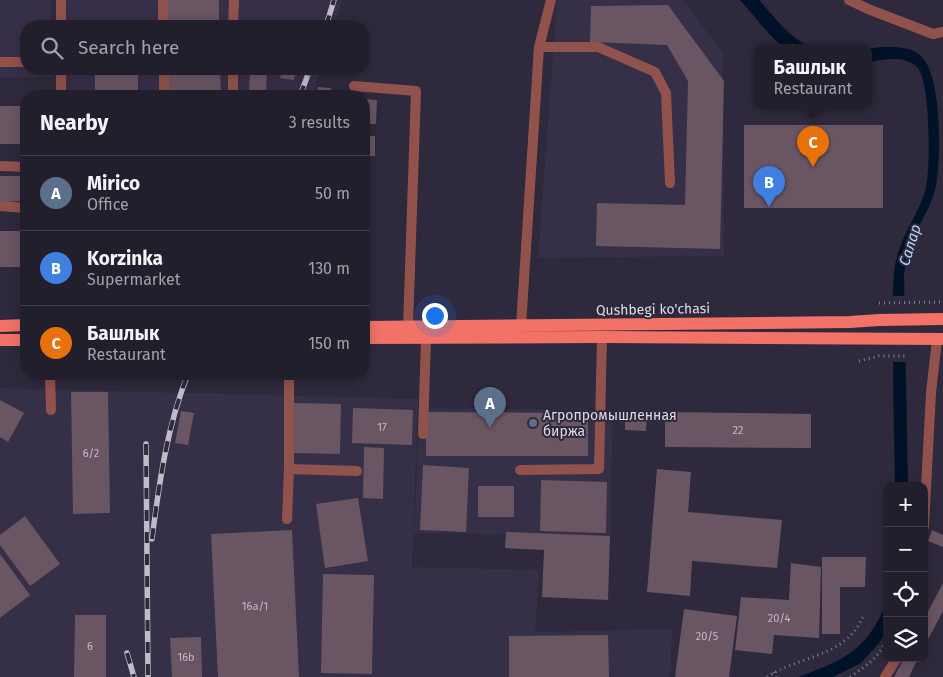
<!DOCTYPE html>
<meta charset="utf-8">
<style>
body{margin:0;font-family:"Fira Sans",sans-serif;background:#2e2c39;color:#f1f3f6}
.controls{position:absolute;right:15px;bottom:15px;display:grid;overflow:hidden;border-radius:10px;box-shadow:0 2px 12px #0003}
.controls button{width:45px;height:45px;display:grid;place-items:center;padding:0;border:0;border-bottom:1px solid #3f3d49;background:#221f2d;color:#f1f3f6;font:25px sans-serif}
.you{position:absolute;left:434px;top:315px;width:18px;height:18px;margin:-12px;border:4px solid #fff;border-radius:50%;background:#1a73e8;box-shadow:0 0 0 8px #1a73e833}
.badge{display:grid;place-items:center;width:32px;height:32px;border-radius:50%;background:#d93025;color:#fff;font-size:16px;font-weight:700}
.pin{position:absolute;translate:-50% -41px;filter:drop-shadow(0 1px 2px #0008)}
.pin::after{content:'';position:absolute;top:26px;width:18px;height:15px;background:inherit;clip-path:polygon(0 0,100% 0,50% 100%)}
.popup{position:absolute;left:754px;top:44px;width:118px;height:65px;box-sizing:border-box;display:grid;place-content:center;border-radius:10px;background:#221f2d;filter:drop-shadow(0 1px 4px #0005);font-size:16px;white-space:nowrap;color:#a2a2aa}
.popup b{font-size:19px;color:#f1f3f6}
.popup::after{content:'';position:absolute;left:50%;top:100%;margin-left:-10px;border:10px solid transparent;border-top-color:#221f2d}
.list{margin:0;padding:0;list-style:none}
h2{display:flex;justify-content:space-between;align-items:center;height:65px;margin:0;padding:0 20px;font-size:21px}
h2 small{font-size:16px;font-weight:400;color:#a2a2aa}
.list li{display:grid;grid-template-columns:32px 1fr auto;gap:15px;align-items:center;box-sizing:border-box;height:75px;padding:0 20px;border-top:1px solid #3f3d49}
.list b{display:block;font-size:19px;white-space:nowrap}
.list p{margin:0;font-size:16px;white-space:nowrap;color:#a2a2aa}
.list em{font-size:16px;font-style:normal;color:#a2a2aa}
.icon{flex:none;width:28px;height:28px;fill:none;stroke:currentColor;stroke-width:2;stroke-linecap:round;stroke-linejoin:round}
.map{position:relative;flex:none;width:943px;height:677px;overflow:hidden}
.search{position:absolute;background:#221f2d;box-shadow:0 2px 12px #0003;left:20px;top:20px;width:350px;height:55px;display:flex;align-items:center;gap:12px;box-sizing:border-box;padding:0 18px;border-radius:20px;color:#a2a2aa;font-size:19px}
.panel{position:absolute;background:#221f2d;box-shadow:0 2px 12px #0003;left:20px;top:90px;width:350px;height:290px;border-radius:20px}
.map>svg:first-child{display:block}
.built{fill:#362f48}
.water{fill:#001227}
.pier{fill:#2e293c}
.building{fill:#6a5563}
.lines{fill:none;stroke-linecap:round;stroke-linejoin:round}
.path{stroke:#837f8f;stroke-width:3;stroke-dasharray:1 4;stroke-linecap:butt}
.lane{stroke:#91524c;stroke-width:10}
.primary{stroke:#f27268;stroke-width:12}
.rail-casing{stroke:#bfbbc9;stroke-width:5.5}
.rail{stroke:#2e293c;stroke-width:4;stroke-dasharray:11;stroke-linecap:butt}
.service-dot{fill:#5c6f8a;stroke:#2e293c;stroke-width:2}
.labels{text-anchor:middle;stroke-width:4;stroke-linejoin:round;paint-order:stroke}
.number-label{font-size:11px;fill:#c0b9c6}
.street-label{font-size:14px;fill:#dddae7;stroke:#2e293c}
.poi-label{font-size:14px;fill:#dddae7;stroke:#2e293c;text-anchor:start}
.water-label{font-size:15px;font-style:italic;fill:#b1d5f9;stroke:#2e293c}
</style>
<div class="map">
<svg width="943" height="677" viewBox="0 0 943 677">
<rect width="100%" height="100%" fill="#2e293c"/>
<!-- built -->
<path class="built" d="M0,0H51V26H26V69H51V77H0Z
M65,0H343L334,26H65Z
M557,0H683L723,53L724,256L538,258Z
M66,69H321L312,96H66Z
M0,388L418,399L412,567L540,570L535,632L672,629L670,677H0Z
M420,408L613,410L610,536L414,533Z"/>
<!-- water -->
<path class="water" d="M740,0H759C775,17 791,41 814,48H784L772,37Z
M881,47C894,47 911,46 921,56C942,75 941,158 936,185C932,208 916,227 909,248C906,257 906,266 904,274L908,486H895C894,439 893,392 893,345C893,321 892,297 894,273C897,241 915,221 925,192C931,173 931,78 916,66C903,55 883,60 868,62V49Z
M887,602V630L880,642L861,663L833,677H798C845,660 867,650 887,602Z"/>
<!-- pier -->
<path class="pier" d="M890,296H906L908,362H890Z"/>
<!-- building -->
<path class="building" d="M168,0H219V26H168Z
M668,5L724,81L720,249L596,246L597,203L685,205L688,81L667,45L590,42L591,6Z
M95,69H138V96H95Z
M169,69H220L221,96H169Z
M250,69H267L266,96H249Z
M282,69H296L294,80L280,78Z
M318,87L331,88L330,96H317Z
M364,99L377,100L376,124H364Z
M0,106H26V144H0Z
M744,125H883V208H744Z
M364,136H375V156H364Z
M0,176H26V201L0,202Z
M0,231H26V267H0Z
M71,392H108L110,513L73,514Z
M0,400L24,413L8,442L0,437Z
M293,403L341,404L340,454L292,453Z
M353,408L413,410L412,445L352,443Z
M181,411L194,413L188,445L175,443Z
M427,412L588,413V456H426V413Z
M665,412L811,414V448L665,447Z
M625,416L647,417L646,431L625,430Z
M364,447L384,448L383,499L363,498Z
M423,465L469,468L466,532L420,530Z
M657,469L691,472L688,512L782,520L777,568L692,561L690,596L647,592Z
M541,480L607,482L606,533L540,531Z
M478,486H514V517H478Z
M358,498L368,561L325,568L316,504Z
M25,516L60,564L30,586L0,545V535Z
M292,530L299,677H218L211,534Z
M932,530L943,535V547L928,541Z
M506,532L610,536L608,600L542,597L544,550L505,548Z
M0,554L30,595L0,618Z
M822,557H866L865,587H840V634H822Z
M791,563L821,567L819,638L774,635L772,654L735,650L741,597L789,600Z
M323,574L374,575L372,674L321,673Z
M943,583V611L924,647V619Z
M684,609L737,616L729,677H675Z
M75,615H106V677H74Z
M608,635L609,677H509V636Z
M201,637L202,677H172L170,638Z
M904,658H918L909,677H894Z"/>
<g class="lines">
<!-- path -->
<path class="path" d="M879,303L943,302
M859,361L879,356H905
M774,672L776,677
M767,677C793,659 836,657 856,629C859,625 861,620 864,615
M850,677C867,665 877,659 887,640"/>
<!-- lane -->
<path class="lane" d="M61,0V26
M163,0V26
M849,0L868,9L933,34L943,32
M233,26L234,0
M539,47H598L655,72L666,93L670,183
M0,62H26
M61,69V96
M164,69V96
M354,86L416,91L408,327
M233,96V69
M0,166L26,167
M0,206L26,208
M521,326L539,47L551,0
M50,374L51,410
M423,434L426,338
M289,469L357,471
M520,470L599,469L602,337
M287,519L289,469V374
M924,526L931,393L937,340
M885,677L897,658"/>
<!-- primary -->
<path class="primary" d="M0,326L26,325
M364,327L850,322L879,320L943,319
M364,338L602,337L943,339
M0,340H26"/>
<!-- rail casing -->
<g class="rail-casing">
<path id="rail" d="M326,26L334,0
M300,96L310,69
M146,444L148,677
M152,539C159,484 167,426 188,374
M127,653L134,677"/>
</g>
<!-- rail -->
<use href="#rail" class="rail"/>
</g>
<!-- markers -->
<circle class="service-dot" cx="533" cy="423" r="5"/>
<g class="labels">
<!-- number labels -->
<g class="number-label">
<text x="382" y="431">17</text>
<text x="738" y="434">22</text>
<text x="91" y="457">6/2</text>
<text x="255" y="610">16a/1</text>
<text x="779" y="622">20/4</text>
<text x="707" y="640">20/5</text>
<text x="90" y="650">6</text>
<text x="186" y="661">16b</text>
</g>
<!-- street labels -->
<g class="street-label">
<text transform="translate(653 309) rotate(-1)" y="5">Qushbegi ko'chasi</text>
</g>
<!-- poi labels -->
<g class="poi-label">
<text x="543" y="420">Агропромышленная<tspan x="543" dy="16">биржа</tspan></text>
</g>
<!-- water labels -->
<g class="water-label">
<text transform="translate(910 245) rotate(-73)" y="5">Салар</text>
</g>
</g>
</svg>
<div class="controls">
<button>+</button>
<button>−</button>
<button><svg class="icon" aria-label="locate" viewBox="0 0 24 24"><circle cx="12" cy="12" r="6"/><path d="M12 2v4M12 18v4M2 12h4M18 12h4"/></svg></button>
<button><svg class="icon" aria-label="layers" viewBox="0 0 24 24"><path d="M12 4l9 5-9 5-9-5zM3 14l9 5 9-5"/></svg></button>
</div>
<div class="you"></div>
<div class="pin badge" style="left:490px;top:428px;background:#5c6f8a">A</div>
<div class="pin badge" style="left:769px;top:207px;background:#3f7fe0">B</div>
<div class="pin badge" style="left:813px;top:167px;background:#e8710a">C</div>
<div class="popup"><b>Башлык</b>Restaurant</div>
<div class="search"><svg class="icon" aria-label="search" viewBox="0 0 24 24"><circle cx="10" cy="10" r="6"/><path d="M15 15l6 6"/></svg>Search here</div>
<section class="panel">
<h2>Nearby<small>3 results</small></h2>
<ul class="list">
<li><span class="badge" style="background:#5c6f8a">A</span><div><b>Mirico</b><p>Office</p></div><em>50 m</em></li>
<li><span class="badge" style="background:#3f7fe0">B</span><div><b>Korzinka</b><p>Supermarket</p></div><em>130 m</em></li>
<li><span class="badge" style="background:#e8710a">C</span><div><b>Башлык</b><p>Restaurant</p></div><em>150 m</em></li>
</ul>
</section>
</div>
